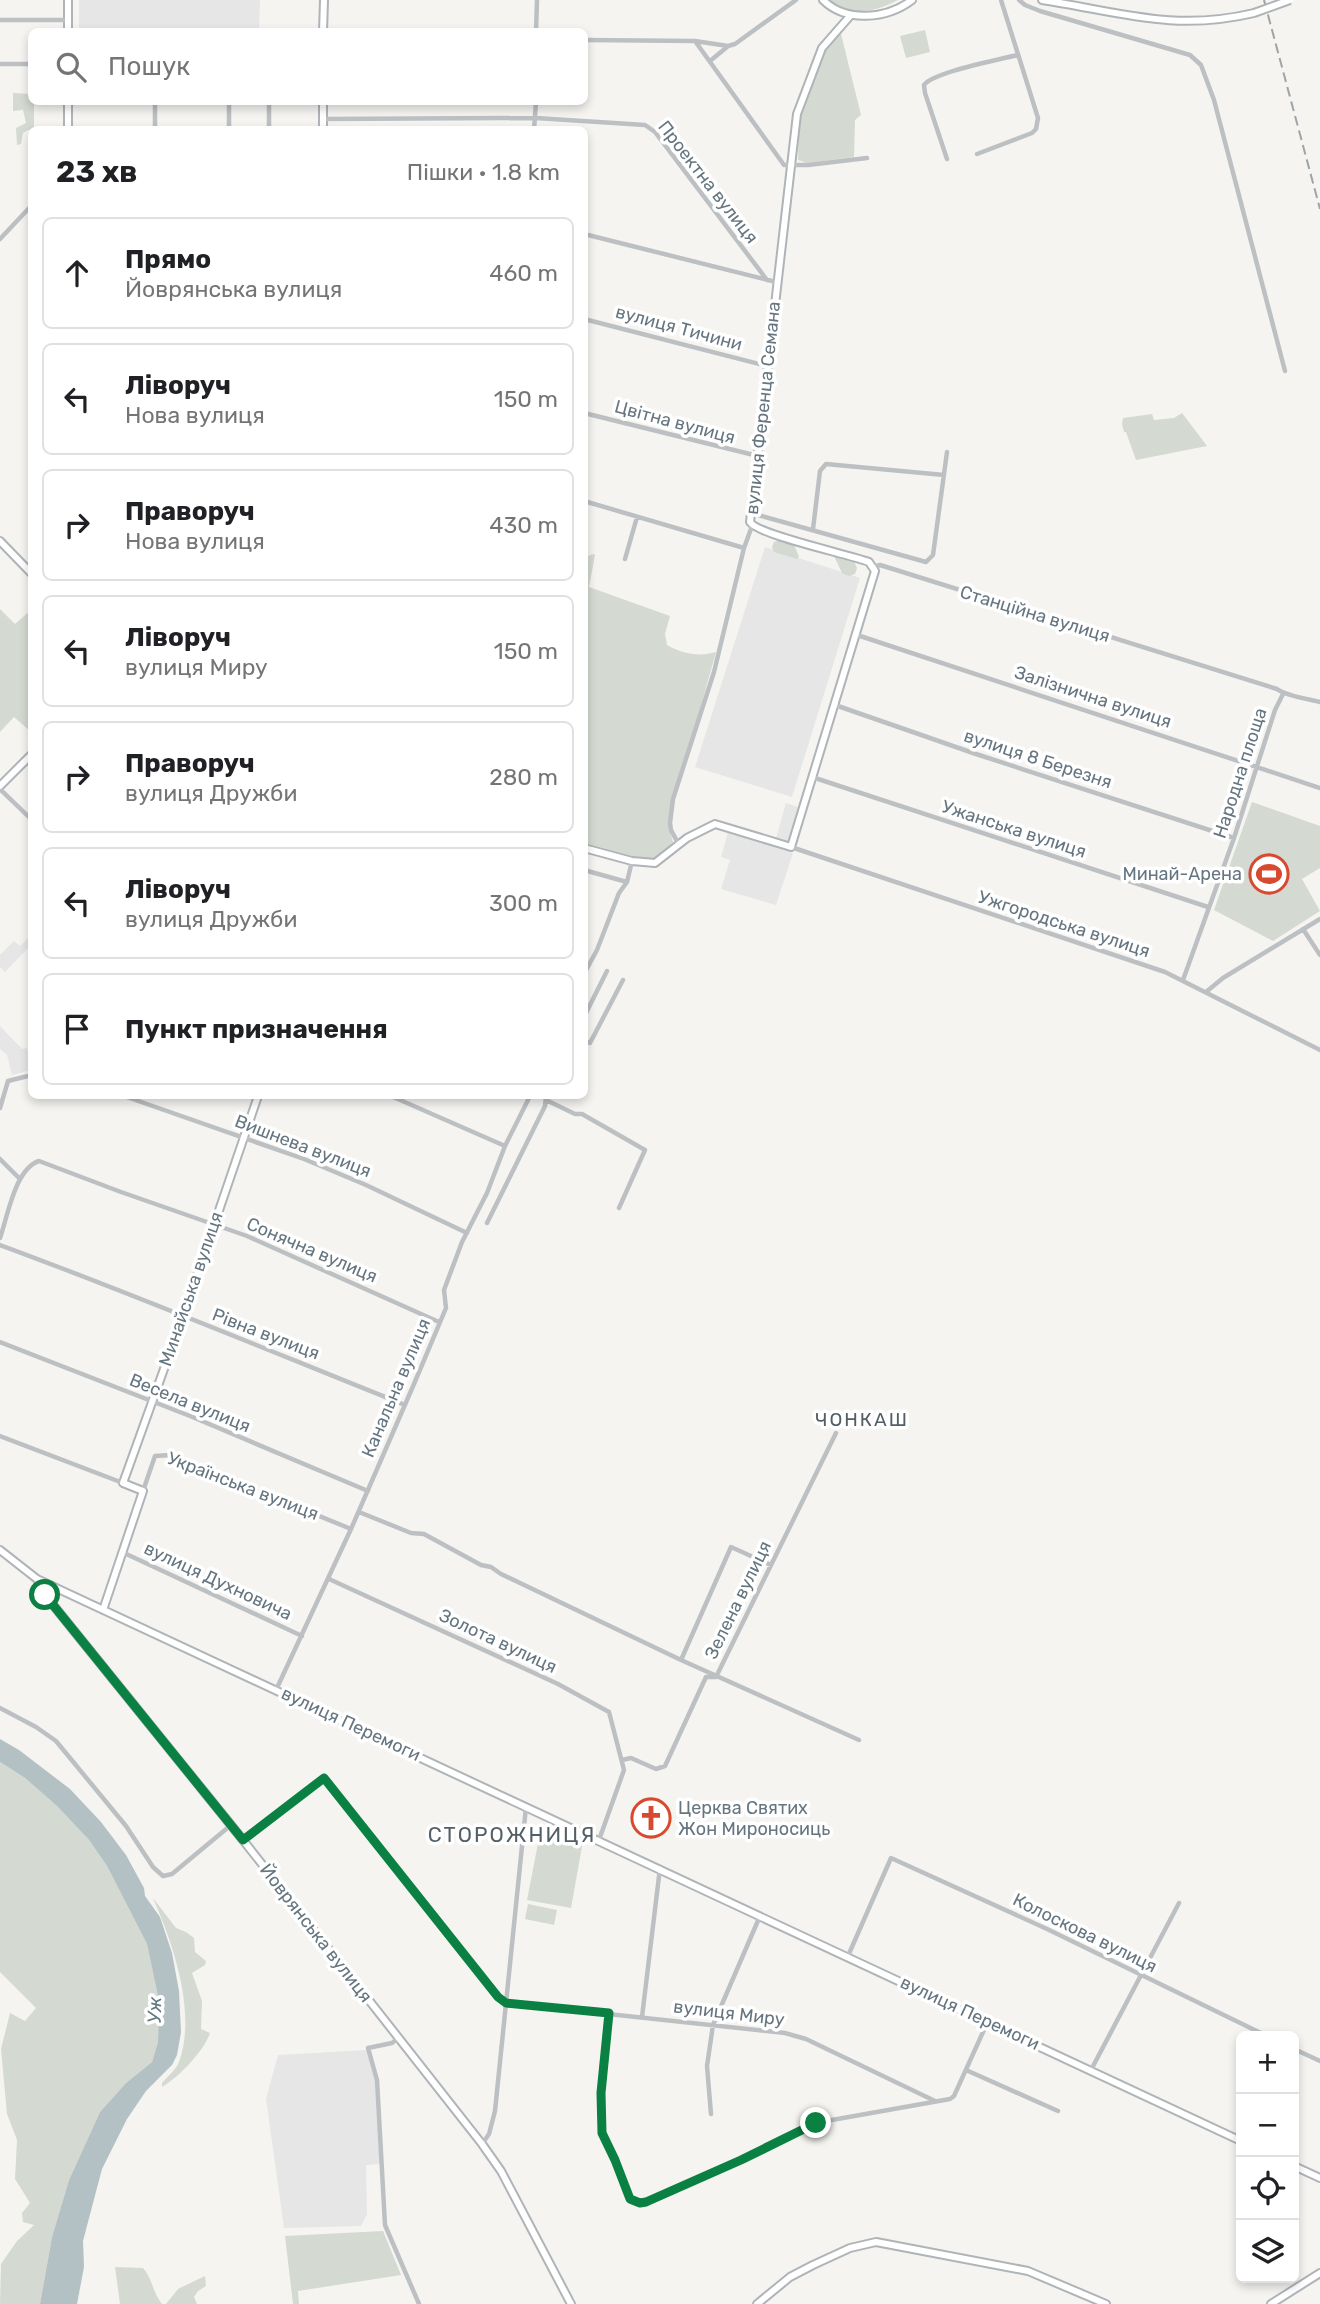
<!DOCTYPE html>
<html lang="uk">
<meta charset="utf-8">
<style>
body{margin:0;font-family:Rubik,sans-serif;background:#f2f2f2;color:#202124}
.controls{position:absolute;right:21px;bottom:21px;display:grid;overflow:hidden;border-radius:10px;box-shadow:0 4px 10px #0003}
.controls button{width:63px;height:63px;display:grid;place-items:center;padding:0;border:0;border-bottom:2px solid #e0e0e0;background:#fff;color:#202124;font:35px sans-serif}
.stop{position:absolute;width:21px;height:21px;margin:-16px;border:5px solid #0b8043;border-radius:50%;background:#fff}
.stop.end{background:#0b8043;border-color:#fff;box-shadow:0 2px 7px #0008}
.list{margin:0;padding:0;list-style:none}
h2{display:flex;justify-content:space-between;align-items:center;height:91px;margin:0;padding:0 28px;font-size:30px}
h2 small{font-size:23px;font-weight:400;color:#757577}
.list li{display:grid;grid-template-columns:46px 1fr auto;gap:21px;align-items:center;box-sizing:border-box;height:112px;margin:0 14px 14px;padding:0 14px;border:2px solid #e0e0e0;border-radius:10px}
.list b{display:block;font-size:26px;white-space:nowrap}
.list p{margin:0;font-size:23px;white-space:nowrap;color:#757577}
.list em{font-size:23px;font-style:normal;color:#757577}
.icon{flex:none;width:38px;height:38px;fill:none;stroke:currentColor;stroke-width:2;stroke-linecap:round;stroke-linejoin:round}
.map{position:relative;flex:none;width:1320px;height:2304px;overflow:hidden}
.search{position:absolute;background:#fff;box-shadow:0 4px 10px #0003;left:28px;top:28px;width:560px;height:77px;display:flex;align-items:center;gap:18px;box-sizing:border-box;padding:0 24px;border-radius:10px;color:#757577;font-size:26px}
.panel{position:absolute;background:#fff;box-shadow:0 4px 10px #0003;left:28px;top:126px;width:560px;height:973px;border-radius:10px}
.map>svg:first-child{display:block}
.built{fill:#e5e6e5}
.green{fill:#d4d9d1}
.water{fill:#b3c1c4}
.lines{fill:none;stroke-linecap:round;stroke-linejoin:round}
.secondary-casing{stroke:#aeb4b8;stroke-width:10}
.street{stroke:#bcc0c3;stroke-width:4.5}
.secondary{stroke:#fff;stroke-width:6}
.rail{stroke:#9ea4a9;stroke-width:2;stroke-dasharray:10 5;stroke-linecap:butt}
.secondary-bridge-casing{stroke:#aeb4b8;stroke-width:10;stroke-linecap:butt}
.secondary-bridge{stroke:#fff;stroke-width:6}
.route{stroke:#0b8043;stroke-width:9}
.labels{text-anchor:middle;stroke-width:7;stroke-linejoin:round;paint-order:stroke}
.street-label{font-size:18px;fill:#667680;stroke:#fff}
.poi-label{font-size:18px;fill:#667680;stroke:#fff;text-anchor:end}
.neighbourhood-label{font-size:19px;letter-spacing:2px;fill:#535f66;stroke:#fff}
.water-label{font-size:19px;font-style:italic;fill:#61787e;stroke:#fff}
.quarter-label{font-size:21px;letter-spacing:2px;fill:#535f66;stroke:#fff}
</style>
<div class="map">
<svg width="1320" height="2304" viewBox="0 0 1320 2304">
<rect width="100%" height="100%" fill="#f5f4f1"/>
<!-- built -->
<path class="built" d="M79,0H260L259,31H79Z
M765,547L860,578L792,797L695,767Z
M786,803L798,807L788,841L776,838Z
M728,832L793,853L776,905L721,889L730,860L721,857Z
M31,935V945L5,972L0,967V955L14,941L20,946Z
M0,1026L22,1049L27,1048L31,1070L12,1075L7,1055L0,1049Z
M367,2050L375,2079L380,2164L366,2165L367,2214L361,2226L284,2228L266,2099L278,2055Z"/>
<!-- green -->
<path class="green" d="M829,0H898C875,12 853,17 829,0Z
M925,30L930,52L906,58L900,36Z
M841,34L861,115L855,120L854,157L807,163L798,160L799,119L824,49L838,35Z
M13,93L30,94L32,102H34V127L23,133L21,144L17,145L16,128L26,123L23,110L13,111Z
M1182,413L1207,446L1136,460L1126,432H1124L1122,424L1123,418L1152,414L1154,420L1174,418Z
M783,539L793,542L799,557L797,559L774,552L772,547L774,542Z
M593,554L595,555L589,587L670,616L665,634L667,645C683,654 699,657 716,652L668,823L673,842L657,859L651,861L585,843L584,558Z
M833,554L853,559L857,568L855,574L849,576L842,573Z
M0,609L15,624L31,610V732L14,717L0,732Z
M1252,802L1320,826V868L1302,879L1320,911L1273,941L1214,910Z
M0,1762L25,1778L57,1806L89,1840L107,1866L147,1944L159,2001L158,2042L152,2062L126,2083L100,2112L69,2180L52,2237L40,2304H0L1,2264L17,2241L34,2225L23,2222L22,2213L30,2203L15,2179L17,2140L7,2114L1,2049L10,2013L25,2021L36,2008L0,1972Z
M540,1833L583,1841L571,1908L527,1900Z
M153,1898L176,1928L186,1932L194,1938L195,1952L206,1961L205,1965L192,1973L202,2001L201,2029L210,2033C204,2051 179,2077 162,2087V2083C167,2077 176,2070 179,2062C197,2012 173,1944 153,1898Z
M528,1904L557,1910L554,1925L525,1919Z
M383,2231L401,2275L298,2291L299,2304H293L285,2236Z
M115,2267L143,2268C152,2278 153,2293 162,2304H120Z
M205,2276L206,2286L198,2291L194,2297L197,2304H166L178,2289Z"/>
<!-- water -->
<path class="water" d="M0,1739L19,1750L70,1789L101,1822L126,1855L144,1888L145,1896L160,1917L172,1953L179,1991L181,2032L177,2055L172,2065L146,2091L127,2119L102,2169L83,2241L84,2267L77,2304H40L52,2237L69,2180L100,2112L126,2083L152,2062L158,2042L159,2001L147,1944L107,1866L89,1840L57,1806L25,1778L0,1762Z"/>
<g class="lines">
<!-- secondary casing -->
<g class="secondary-casing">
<path id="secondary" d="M68,0V32
M823,0C846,23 887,19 912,0
M1042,0C1120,12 1174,32 1254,13
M323,32L324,0
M68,102V130
M323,102V130
M0,541L32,574
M0,786L32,754
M584,848L632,861L655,863L687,838L715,824L791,847L875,571L869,562C848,554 758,535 750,522L797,114L822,48L850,16
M0,1550L37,1579L1241,2141
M37,1579L45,1595L243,1840L482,2144L501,2171L571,2304
M103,1610L143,1491L123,1483L183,1316L258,1096
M1294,2166L1320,2178
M757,2304L790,2277L813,2265L850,2248L876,2242L1028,2271L1106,2304
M1271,2304L1320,2273"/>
</g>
<!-- street -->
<path class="street" d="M1019,0L1025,5L1040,11L1190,55L1201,65L1214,100L1285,371
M0,20H68
M536,32L537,0
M584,40L695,41L784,165H808L867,158
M695,41L728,46L735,44L796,0
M710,61L727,47
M0,64H32
M229,102V130
M323,119L536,118L645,125L655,132L767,280
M155,130V102
M269,130V102
M534,130L536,102
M977,154L1032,133L1036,129L1038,118L1001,0
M947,159L925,93L924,85C933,72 999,60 1017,55
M584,234L776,282
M0,239L32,205
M584,319L767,366
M584,413L758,456
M584,501L744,548
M751,513L926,562L933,555L947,452
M813,529L820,471L826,464L944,475
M625,559L637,517
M874,567L880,565L893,569L1277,689C1286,696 1308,699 1320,702
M857,635L1320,788
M835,705L976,754L1234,838
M812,777L1208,907
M0,789L32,820
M679,845L671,830L670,823L673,799L714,672L744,548L752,526
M791,847L1165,972L1320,1050
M584,870L627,882
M1303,929L1320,955
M584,974L597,950L619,893L627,882L632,861
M1183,980L1234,838L1275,710L1283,694
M1206,992L1223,978L1320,919
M584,1017L607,971
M584,1041L590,1043L623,980
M124,1096L304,1159L366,1185L467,1233
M391,1096L505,1146
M546,1100L575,1114H582L645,1150L619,1208
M0,1108L8,1081L32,1075
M0,1159L19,1178
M487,1223L545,1106L546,1096
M0,1238C8,1215 15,1169 39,1161L121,1192L247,1236L439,1322
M0,1245C136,1295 270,1351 405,1405
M0,1342L190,1416L368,1491
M0,1436L123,1483
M143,1491L155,1456L170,1455L351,1529
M359,1512L411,1533L424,1534L481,1565L491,1567L501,1574L681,1660L859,1740
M122,1552L302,1636
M329,1579L558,1684L609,1712L624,1770L599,1840
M681,1660L731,1547L771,1565
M276,1690L351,1529L414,1384L446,1308L444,1290L462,1242L487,1193L505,1146L530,1096
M0,1708L36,1727L56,1741L126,1826L153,1867L163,1876L172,1874L231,1825
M622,1760L631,1758L656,1769L665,1766L706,1677H716L836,1433
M243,1840L324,1778L498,1997L506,2003L785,2033L806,2039L935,2101
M848,1956L891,1858L1047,1929L1267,2036
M609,2013L601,2093L602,2133L615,2160L627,2195L630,2199L641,2203L741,2160L815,2123L950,2099L954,2096L988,2021
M642,2017L660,1868
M397,2039L392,2043L368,2048L377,2080L385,2225L419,2304
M1294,2049L1320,2061
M966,2070L1058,2111
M1091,2070L1179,1903
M711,2114L707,2066L713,2025L760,1916
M482,2144L489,2134L495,2111L526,1807"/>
<!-- secondary -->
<use href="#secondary" class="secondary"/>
<!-- rail -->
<path class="rail" d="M1264,0L1320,209"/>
<!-- secondary-bridge casing -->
<g class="secondary-bridge-casing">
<path id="secondary-bridge" d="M1254,13L1290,0"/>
</g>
<!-- secondary-bridge -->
<use href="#secondary-bridge" class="secondary-bridge"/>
</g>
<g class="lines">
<!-- route -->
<path class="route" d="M45,1595L243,1840L324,1778L498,1997L506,2003L609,2013L601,2093L602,2133L615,2160L630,2199L640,2203L646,2202L741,2160L816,2123"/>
</g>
<!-- icons -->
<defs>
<g id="stadium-ring" transform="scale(2.0125)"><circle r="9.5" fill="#fff" stroke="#d74a2f" stroke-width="1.5"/><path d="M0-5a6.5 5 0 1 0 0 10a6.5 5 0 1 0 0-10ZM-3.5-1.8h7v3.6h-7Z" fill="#d74a2f"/></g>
<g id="church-ring" transform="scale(2.0125)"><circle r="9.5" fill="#fff" stroke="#d74a2f" stroke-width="1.5"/><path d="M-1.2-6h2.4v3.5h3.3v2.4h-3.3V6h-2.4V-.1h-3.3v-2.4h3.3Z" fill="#d74a2f"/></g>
</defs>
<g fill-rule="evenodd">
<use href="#stadium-ring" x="1269" y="874"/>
<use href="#church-ring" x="651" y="1818"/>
</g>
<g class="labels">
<!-- street labels -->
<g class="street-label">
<text transform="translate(708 182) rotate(52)" y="6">Проектна вулиця</text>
<text transform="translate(679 328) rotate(15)" y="6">вулиця Тичини</text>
<text transform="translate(763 408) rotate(-84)" y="6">вулиця Ференца Семана</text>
<text transform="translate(675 422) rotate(15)" y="6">Цвітна вулиця</text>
<text transform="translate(1035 614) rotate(17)" y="6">Станційна вулиця</text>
<text transform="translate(1093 697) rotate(18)" y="6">Залізнична вулиця</text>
<text transform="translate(1038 759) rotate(18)" y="6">вулиця 8 Березня</text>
<text transform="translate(1240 773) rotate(-72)" y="6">Народна площа</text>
<text transform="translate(1014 829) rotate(18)" y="6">Ужанська вулиця</text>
<text transform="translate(1064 924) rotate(18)" y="6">Ужгородська вулиця</text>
<text transform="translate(303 1146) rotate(21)" y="6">Вишнева вулиця</text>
<text transform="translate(312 1250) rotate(23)" y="6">Сонячна вулиця</text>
<text transform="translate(191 1289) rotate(-71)" y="6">Минайська вулиця</text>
<text transform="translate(266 1334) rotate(21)" y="6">Рівна вулиця</text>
<text transform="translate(396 1388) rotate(-67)" y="6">Канальна вулиця</text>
<text transform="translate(190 1403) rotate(22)" y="6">Весела вулиця</text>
<text transform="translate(243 1486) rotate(21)" y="6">Українська вулиця</text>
<text transform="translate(218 1581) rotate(25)" y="6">вулиця Духновича</text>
<text transform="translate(738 1600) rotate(-64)" y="6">Зелена вулиця</text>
<text transform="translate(498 1641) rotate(25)" y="6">Золота вулиця</text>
<text transform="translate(351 1724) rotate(25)" y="6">вулиця Перемоги</text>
<text transform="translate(316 1933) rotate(52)" y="6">Йоврянська вулиця</text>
<text transform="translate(1085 1933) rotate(26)" y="6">Колоскова вулиця</text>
<text transform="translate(729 2013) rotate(7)" y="6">вулиця Миру</text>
<text transform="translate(970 2013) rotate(25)" y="6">вулиця Перемоги</text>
</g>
<!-- poi labels -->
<g class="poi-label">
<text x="1242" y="880">Минай-Арена</text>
<text x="678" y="1814" text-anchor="start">Церква Святих<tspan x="678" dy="21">Жон Мироносиць</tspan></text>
</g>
<!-- neighbourhood labels -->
<g class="neighbourhood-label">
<text x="862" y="1426">ЧОНКАШ</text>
</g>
<!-- water labels -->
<g class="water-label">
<text transform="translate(154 2010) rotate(-89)" y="7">Уж</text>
</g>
<!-- quarter labels -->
<g class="quarter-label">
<text x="512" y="1842">СТОРОЖНИЦЯ</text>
</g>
</g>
</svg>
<div class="controls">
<button>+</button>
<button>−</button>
<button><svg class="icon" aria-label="locate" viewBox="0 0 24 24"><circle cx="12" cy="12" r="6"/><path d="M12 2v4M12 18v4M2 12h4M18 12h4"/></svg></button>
<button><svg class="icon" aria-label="layers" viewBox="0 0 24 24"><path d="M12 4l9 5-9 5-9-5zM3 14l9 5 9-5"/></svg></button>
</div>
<div class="stop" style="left:45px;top:1595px"></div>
<div class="stop end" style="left:816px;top:2123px"></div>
<div class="search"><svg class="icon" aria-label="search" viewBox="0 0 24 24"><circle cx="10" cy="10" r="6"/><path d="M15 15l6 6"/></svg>Пошук</div>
<section class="panel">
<h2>23 хв<small>Пішки · 1.8 km</small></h2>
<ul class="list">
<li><svg class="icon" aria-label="ahead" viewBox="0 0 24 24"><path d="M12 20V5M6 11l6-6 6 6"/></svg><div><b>Прямо</b><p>Йоврянська вулиця</p></div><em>460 m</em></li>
<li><svg class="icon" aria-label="left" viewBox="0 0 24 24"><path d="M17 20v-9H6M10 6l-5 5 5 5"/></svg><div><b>Ліворуч</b><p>Нова вулиця</p></div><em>150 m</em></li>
<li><svg class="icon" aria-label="right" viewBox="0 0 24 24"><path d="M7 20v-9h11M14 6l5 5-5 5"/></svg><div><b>Праворуч</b><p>Нова вулиця</p></div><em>430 m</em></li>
<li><svg class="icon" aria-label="left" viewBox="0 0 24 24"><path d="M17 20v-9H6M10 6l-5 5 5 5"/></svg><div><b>Ліворуч</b><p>вулиця Миру</p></div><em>150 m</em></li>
<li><svg class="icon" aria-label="right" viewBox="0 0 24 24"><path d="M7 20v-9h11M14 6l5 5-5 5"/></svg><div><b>Праворуч</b><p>вулиця Дружби</p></div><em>280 m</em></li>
<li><svg class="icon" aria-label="left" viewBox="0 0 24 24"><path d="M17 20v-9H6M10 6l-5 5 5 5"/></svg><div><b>Ліворуч</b><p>вулиця Дружби</p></div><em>300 m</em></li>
<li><svg class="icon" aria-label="arrive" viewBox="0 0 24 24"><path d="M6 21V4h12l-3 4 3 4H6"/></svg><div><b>Пункт призначення</b></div></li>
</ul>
</section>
</div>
